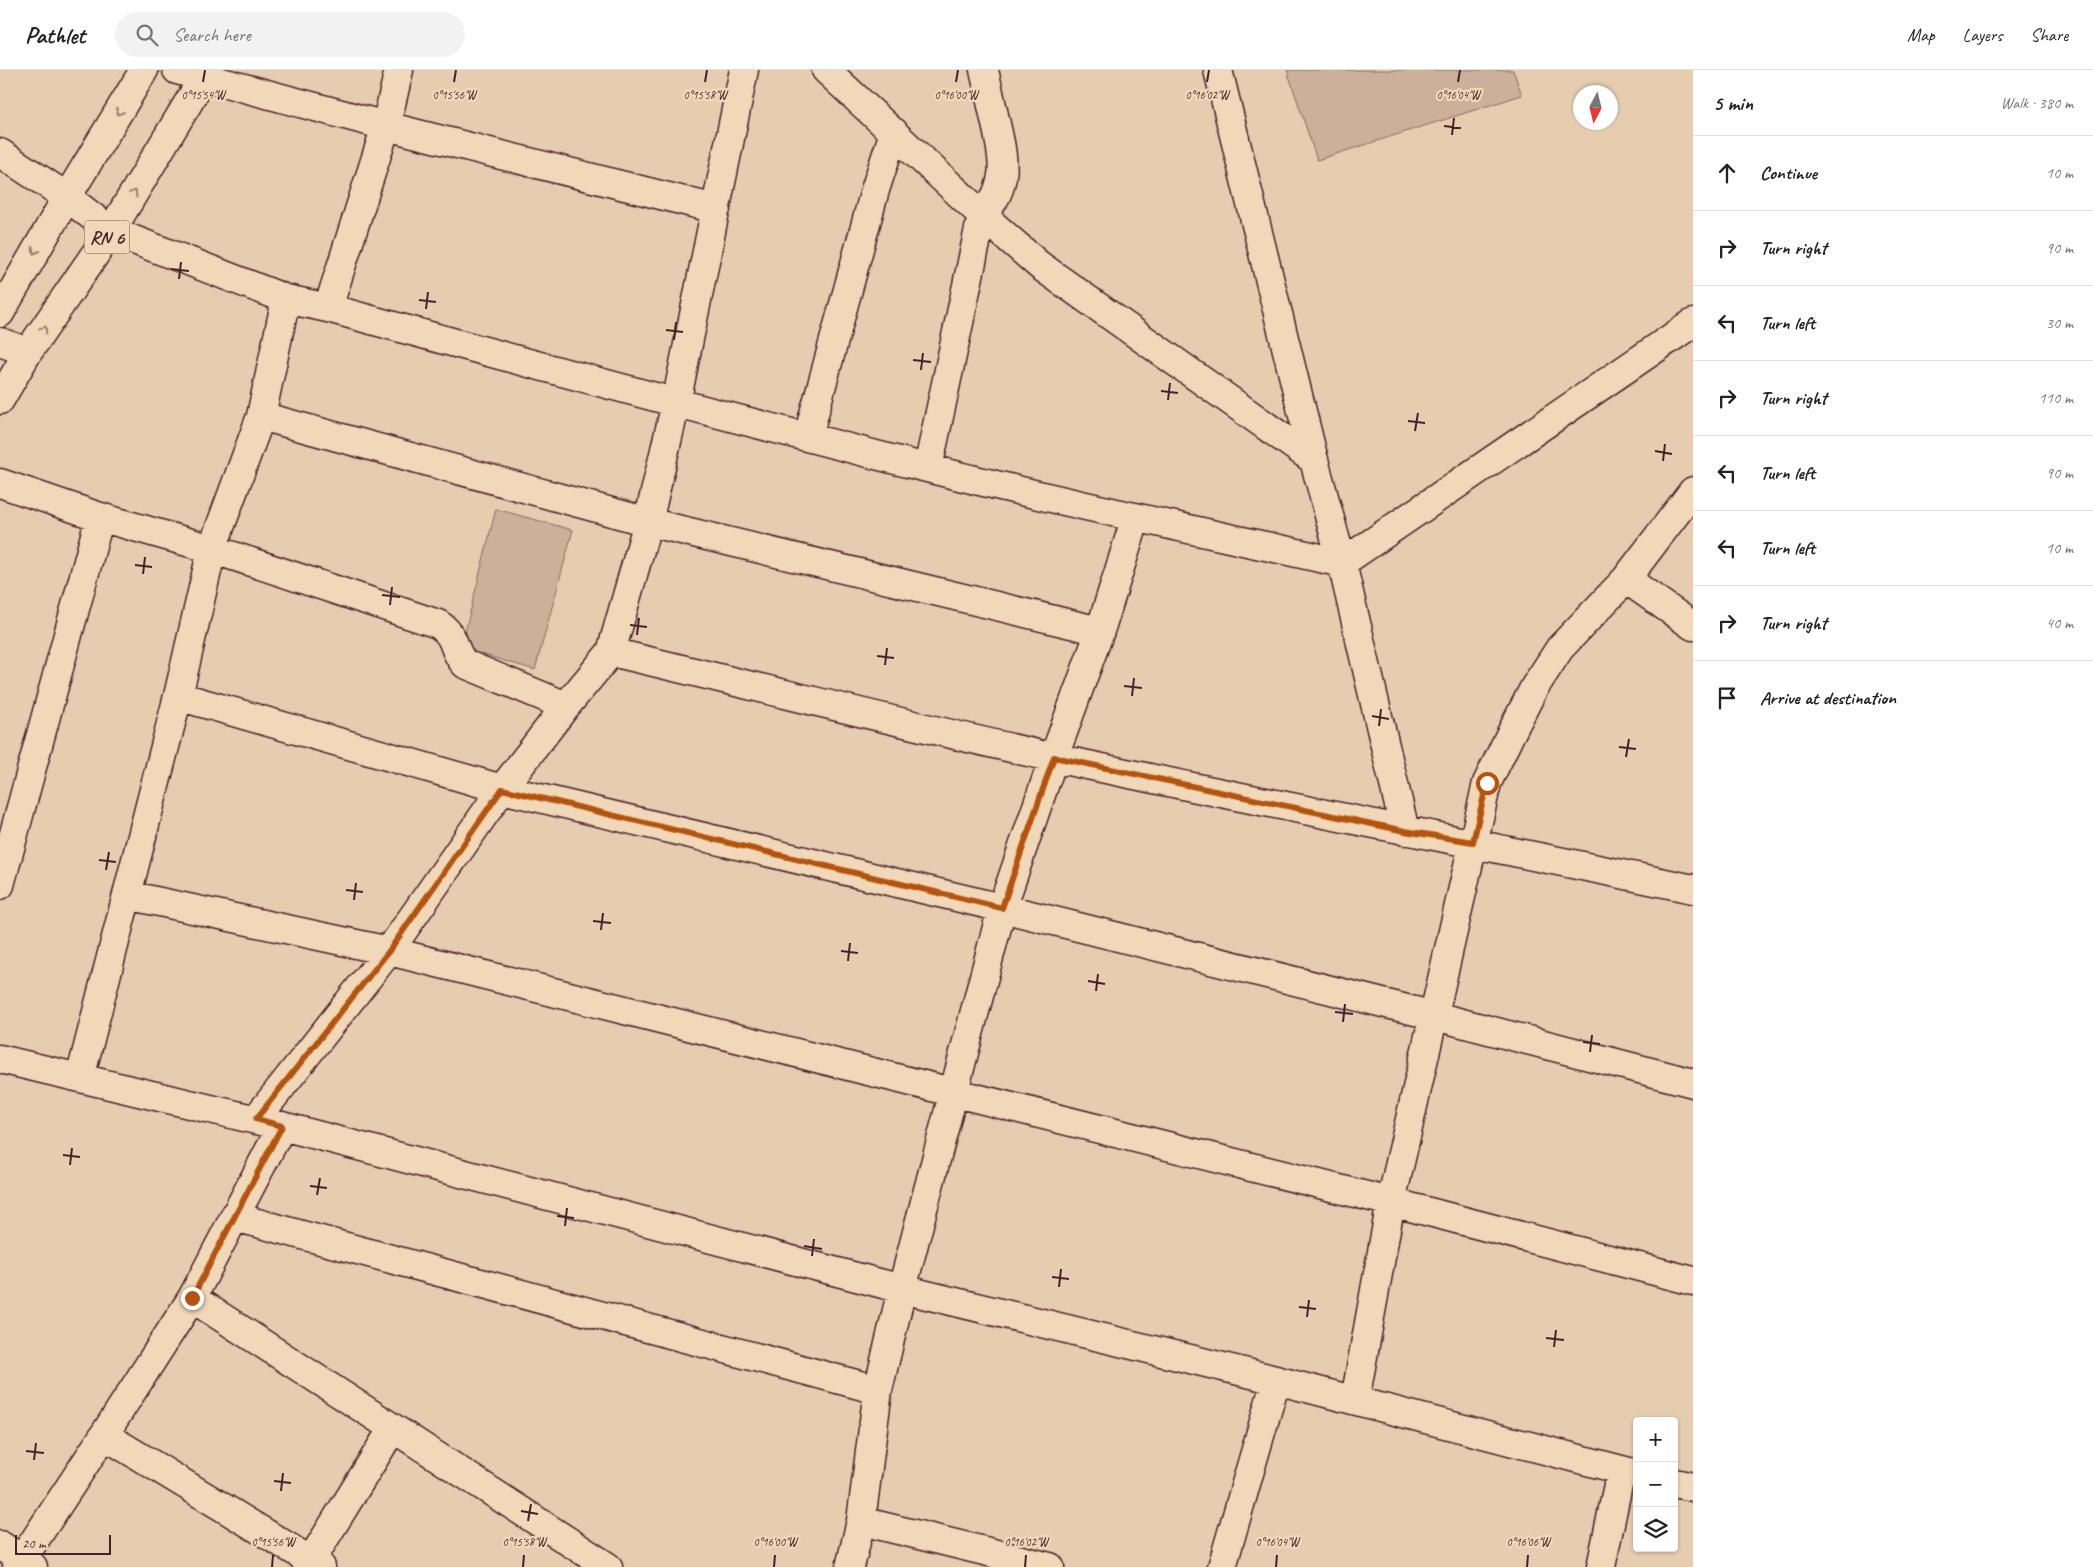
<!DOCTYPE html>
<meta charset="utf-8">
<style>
body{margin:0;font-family:Caveat,sans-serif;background:#f2f2f2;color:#222}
.controls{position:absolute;right:15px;bottom:15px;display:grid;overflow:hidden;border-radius:5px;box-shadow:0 1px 4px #0004}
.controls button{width:45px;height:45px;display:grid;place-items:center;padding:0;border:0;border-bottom:1px solid #e0e0e0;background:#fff;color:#222;font:25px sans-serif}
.compass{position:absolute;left:1573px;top:15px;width:45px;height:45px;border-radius:50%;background:#fff;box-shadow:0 1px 4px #0004;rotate:187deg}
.scale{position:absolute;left:15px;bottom:12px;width:96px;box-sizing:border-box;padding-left:5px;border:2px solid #4a1f2b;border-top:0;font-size:14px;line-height:18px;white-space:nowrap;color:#4a1f2b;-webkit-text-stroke:4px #f0d8b8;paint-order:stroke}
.stop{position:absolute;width:15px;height:15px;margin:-11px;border:4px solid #b45309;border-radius:50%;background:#fff}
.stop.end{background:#b45309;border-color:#fff;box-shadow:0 1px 5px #0008}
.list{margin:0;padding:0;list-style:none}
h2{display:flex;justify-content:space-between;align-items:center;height:65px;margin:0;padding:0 20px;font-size:21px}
h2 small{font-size:16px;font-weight:400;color:#767676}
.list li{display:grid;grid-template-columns:32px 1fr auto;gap:15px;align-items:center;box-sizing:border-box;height:75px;padding:0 20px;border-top:1px solid #e0e0e0}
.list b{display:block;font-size:19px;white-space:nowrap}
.list em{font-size:16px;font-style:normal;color:#767676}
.icon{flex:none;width:28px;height:28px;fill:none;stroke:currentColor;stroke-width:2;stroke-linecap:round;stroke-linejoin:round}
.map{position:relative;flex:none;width:1693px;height:1497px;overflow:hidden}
header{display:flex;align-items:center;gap:30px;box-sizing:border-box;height:70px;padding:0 25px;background:#fff;border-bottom:1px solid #e0e0e0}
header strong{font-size:24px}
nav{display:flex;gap:28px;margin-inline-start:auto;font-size:18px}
.search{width:350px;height:45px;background:#f2f2f2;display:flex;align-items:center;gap:12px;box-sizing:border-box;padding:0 18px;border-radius:28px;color:#767676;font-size:19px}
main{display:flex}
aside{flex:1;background:#fff}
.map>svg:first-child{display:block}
.green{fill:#ccb099;stroke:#8b6862}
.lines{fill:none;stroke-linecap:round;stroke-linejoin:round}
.minor-casing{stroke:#4a1f2b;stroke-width:31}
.primary-casing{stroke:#4a1f2b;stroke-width:31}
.minor{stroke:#f0d8b8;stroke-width:28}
.primary{stroke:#f0d8b8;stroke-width:28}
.oneway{stroke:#9d7c72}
.route{stroke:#b45309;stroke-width:6}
.ticks{fill:none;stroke:#4a1f2b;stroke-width:2}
.labels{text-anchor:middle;stroke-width:4.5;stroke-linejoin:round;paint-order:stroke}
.shield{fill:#f0d8b8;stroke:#7c5655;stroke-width:1}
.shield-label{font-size:19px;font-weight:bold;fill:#4a1f2b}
.ticks-label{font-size:12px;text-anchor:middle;fill:#4a1f2b;stroke:#f0d8b8;stroke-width:4.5;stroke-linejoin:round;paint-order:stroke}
</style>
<header>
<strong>Pathlet</strong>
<div class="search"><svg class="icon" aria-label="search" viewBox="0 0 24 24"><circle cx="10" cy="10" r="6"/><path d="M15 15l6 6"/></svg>Search here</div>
<nav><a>Map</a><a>Layers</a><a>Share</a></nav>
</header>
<main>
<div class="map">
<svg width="1693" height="1497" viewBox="0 0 1693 1497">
<rect width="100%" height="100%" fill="#e6cdb0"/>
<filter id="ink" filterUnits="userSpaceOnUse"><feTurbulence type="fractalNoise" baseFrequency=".02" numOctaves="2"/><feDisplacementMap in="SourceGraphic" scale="10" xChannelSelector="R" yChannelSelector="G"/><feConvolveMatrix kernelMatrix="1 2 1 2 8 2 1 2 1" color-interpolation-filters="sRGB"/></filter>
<g filter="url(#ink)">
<!-- green -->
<path class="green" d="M1287,0H1513L1522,25L1317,90Z
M496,439L573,460L535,600L461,578Z"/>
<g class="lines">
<!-- minor casing -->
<g class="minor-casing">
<path id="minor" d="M177,0L386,56L716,139
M826,0L982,145L1039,195L1314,390
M1218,0L1314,390L1342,493L1405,761
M0,83L67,127L111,161L286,229L328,238C527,293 727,347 927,398C1064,433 1204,462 1342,493L1693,253
M328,238L386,56L399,0
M261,346L648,452L1100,561
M808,366L875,120L894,62
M928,398L982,145C1010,116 1004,89 996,54C992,36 988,18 984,0
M0,413L100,447L212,479L438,554C459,568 450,578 465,594L566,636
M1626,509L1693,556
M611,582C759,617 907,655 1055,688C1267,734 1481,774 1693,819
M178,626L502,719L1002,838L1435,946L1693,1013
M0,815L100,447
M127,825L389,881L1391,1132L1693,1211
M0,989L282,1056L902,1219L1276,1310L1637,1404
M80,1008L178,626L212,479L261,346L286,229
M256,1049L389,881L502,719L566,636L611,582L648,452L676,333L744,0
M235,1147L878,1320
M192,1228L608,1497
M1355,1330L1391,1132L1487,713L1509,667L1534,618L1560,578L1626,509L1693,421
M104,1365L321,1497
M1674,1413L1693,1417
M861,1451L1050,1497
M0,1475L33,1497
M17,1497L104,1365L192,1228L282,1056
M307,1497L393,1358
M850,1497L861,1451L878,1320L902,1219L1002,838L1054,687L1100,561L1136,447
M1222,1497L1276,1310
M1601,1497L1621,1400"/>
</g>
<!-- primary casing -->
<g class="primary-casing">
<path id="primary" d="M0,243L67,127L144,0
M0,272L28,282
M0,330L28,282L111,161L208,0"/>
</g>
<!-- minor -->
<use href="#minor" class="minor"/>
<!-- primary -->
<use href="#primary" class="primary"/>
</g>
<!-- one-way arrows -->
<defs><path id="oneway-chevron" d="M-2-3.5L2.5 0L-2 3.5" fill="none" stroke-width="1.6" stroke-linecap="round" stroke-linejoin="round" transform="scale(1.25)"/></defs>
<g class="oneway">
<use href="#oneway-chevron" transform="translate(119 42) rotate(121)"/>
<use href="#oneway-chevron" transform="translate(134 123) rotate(-59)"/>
<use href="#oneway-chevron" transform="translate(35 181) rotate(120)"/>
<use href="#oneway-chevron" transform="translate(44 259) rotate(-56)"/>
</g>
</g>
<g class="lines" filter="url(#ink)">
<!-- route -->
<path class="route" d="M192,1228L282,1056L256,1049L389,881L502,719L1002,838L1054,687L1405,761L1473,772L1487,713"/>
</g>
<!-- ticks -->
<path class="ticks" d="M203,12L205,0M454,12L456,0M705,12L707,0M956,12L958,0M1207,12L1209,0M1458,12L1460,0M1444,56L1461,58M1452,65L1454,48M171,199L189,201M179,209L181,192M419,230L436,232M426,239L428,222M666,260L683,262M674,270L676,252M913,290L931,292M921,300L923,283M1161,321L1178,323M1168,330L1170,313M1408,351L1425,353M1415,361L1418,343M1655,381L1672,384M1663,391L1665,374M135,495L152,497M143,504L145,487M382,525L400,527M390,535L392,517M630,555L647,557M637,565L639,548M877,586L894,588M885,595L887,578M1124,616L1142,618M1132,626L1134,608M1372,646L1389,649M1379,656L1381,639M1619,677L1636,679M1626,687L1629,669M99,790L116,792M106,800L109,782M346,820L363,822M354,830L356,813M593,851L611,853M601,860L603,843M841,881L858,883M848,891L850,873M1088,911L1105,914M1096,921L1098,904M1335,942L1353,944M1343,952L1345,934M1583,972L1600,974M1590,982L1592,965M63,1085L80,1087M70,1095L72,1078M310,1116L327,1118M317,1125L320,1108M557,1146L574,1148M565,1156L567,1138M804,1176L822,1179M812,1186L814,1169M1052,1207L1069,1209M1059,1217L1061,1199M1299,1237L1316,1239M1307,1247L1309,1230M1546,1268L1564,1270M1554,1277L1556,1260M26,1381L44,1383M34,1390L36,1373M274,1411L291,1413M281,1421L283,1403M521,1441L538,1444M528,1451L531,1434M272,1497L273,1485M523,1497L524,1485M774,1497L775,1485M1025,1497L1026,1485M1276,1497L1277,1485M1527,1497L1528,1485"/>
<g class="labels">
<!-- shield labels -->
<rect class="shield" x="84.5" y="150.5" width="45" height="33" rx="4"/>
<g class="shield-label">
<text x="107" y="174">RN 6</text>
</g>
</g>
<g class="ticks-label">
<text x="203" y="29">0°15'54"W</text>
<text x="454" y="29">0°15'56"W</text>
<text x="705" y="29">0°15'58"W</text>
<text x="956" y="29">0°16'00"W</text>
<text x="1207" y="29">0°16'02"W</text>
<text x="1458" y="29">0°16'04"W</text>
<text x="273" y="1476">0°15'56"W</text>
<text x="524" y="1476">0°15'58"W</text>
<text x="775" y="1476">0°16'00"W</text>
<text x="1026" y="1476">0°16'02"W</text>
<text x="1277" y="1476">0°16'04"W</text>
<text x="1528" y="1476">0°16'06"W</text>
</g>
</svg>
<div class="controls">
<button>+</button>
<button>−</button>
<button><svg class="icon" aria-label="layers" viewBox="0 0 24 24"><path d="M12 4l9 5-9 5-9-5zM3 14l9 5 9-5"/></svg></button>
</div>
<svg class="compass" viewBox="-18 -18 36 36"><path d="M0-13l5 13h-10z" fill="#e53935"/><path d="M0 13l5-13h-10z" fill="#767676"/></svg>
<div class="scale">20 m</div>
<div class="stop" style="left:1487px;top:713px"></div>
<div class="stop end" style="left:192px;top:1228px"></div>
</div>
<aside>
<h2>5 min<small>Walk · 380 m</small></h2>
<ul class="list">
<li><svg class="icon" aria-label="ahead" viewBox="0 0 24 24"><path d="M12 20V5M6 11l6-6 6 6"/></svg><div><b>Continue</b></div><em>10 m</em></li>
<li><svg class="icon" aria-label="right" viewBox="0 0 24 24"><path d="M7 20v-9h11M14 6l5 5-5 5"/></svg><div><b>Turn right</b></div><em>90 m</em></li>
<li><svg class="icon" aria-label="left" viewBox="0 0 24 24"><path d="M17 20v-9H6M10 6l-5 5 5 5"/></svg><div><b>Turn left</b></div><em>30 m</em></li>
<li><svg class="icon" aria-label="right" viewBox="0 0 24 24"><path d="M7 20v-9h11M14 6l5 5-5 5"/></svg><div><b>Turn right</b></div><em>110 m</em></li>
<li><svg class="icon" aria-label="left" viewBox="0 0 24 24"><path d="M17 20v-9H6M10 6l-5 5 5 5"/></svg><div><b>Turn left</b></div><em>90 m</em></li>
<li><svg class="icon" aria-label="left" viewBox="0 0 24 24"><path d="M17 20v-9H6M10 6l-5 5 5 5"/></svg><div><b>Turn left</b></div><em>10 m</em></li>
<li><svg class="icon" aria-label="right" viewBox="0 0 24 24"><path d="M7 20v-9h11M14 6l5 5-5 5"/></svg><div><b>Turn right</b></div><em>40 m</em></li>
<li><svg class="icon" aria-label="arrive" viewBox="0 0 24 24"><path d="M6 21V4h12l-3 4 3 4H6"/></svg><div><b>Arrive at destination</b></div></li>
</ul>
</aside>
</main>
